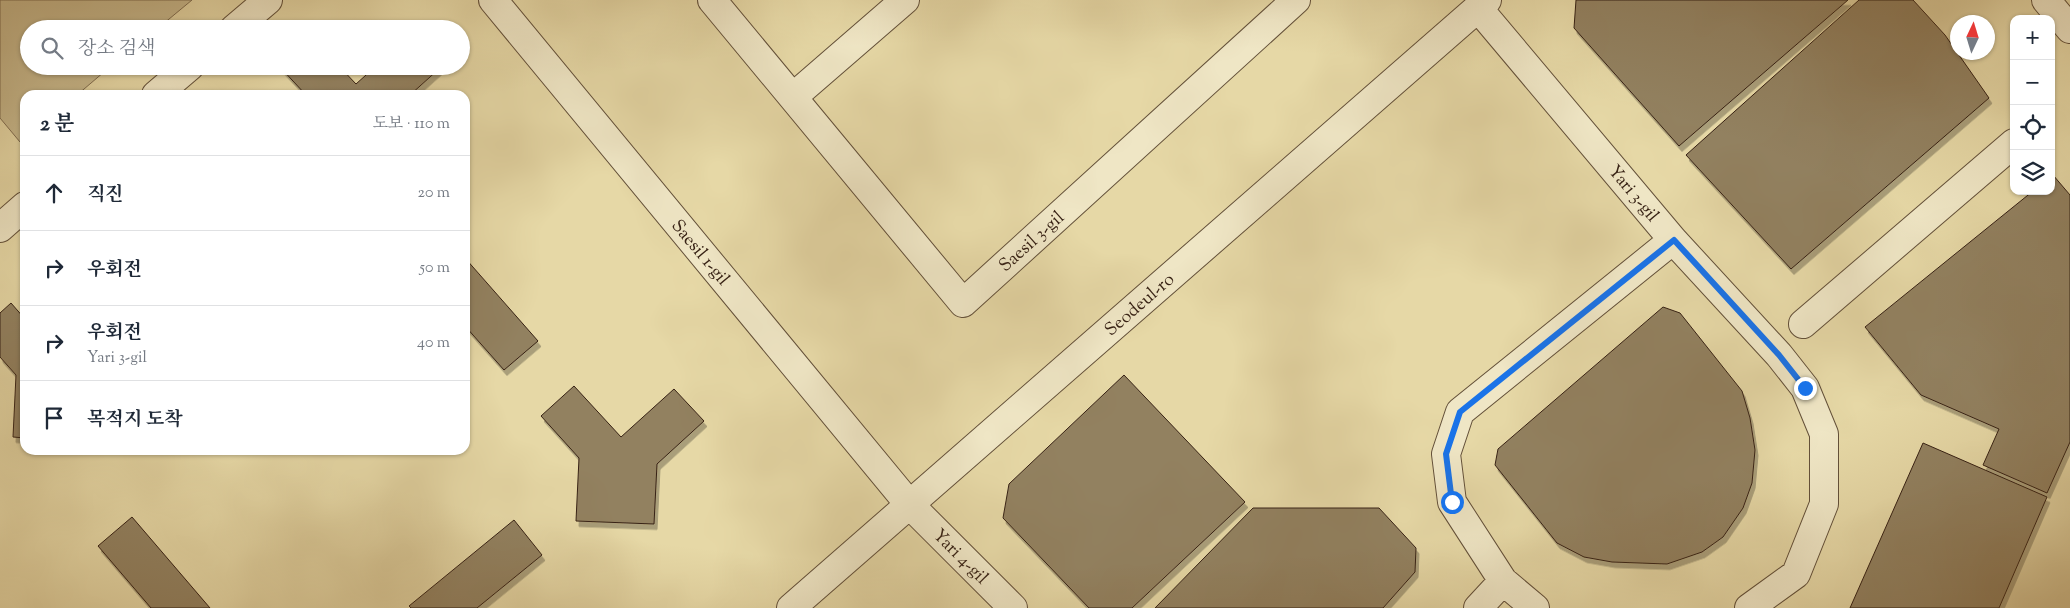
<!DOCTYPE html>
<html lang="ko">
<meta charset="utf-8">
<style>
body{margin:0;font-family:"Sorts Mill Goudy","Noto Serif KR",serif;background:#f2f2f3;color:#1f2937}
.controls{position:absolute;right:15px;top:15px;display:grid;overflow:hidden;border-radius:10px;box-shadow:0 1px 4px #0004}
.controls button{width:45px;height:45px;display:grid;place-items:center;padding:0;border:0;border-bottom:1px solid #e0e1e3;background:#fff;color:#1f2937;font:25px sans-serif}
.compass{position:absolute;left:1950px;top:15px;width:45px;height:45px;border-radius:50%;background:#fff;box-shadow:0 1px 4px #0004;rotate:4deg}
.stop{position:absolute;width:15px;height:15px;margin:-11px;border:4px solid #1a73e8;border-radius:50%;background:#fff}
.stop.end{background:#1a73e8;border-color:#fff;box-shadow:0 1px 5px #0008}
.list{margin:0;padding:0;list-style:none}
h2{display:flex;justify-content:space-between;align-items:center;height:65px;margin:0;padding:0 20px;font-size:21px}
h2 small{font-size:16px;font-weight:400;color:#747a83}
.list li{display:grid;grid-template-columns:32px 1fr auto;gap:15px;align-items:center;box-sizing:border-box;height:75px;padding:0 20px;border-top:1px solid #e0e1e3}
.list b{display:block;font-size:19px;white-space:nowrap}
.list p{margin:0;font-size:16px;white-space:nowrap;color:#747a83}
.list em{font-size:16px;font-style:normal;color:#747a83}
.icon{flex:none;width:28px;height:28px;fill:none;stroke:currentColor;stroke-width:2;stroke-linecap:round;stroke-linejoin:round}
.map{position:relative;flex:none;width:2070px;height:608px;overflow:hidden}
.search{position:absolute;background:#fff;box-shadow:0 1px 4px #0004;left:20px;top:20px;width:450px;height:55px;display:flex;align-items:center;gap:12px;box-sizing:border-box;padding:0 18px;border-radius:28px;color:#747a83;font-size:19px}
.panel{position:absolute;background:#fff;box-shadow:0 1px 4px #0004;left:20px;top:90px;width:450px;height:365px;border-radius:15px}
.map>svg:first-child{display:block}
.green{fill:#c8b98d;stroke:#806e51}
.building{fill:#928160;stroke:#372215;filter:url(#shadow)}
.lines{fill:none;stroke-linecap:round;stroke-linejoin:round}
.minor-casing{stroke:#635039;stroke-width:30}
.minor{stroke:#efe6c5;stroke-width:28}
.route{stroke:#1a73e8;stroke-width:6}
.labels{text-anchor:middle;stroke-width:5;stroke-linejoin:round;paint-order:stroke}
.street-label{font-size:18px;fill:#372215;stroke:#efe6c5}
</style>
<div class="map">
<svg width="2070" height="608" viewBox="0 0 2070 608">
<defs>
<filter id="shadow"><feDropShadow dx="3" dy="5.5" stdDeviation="0" flood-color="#0004"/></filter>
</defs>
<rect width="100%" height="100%" fill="#e6d8a6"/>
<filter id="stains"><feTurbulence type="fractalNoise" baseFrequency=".004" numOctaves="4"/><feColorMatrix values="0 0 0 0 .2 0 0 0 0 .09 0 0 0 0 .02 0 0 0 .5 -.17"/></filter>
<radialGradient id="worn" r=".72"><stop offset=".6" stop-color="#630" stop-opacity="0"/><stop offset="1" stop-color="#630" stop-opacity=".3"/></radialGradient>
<!-- green -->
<path class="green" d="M0,0H192L157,29H29V66H111L77,95H25V138L20,142L0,118Z"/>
<!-- building -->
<path class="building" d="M1576,0H1848L1679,146L1574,28Z
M1859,0H1913L1945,35L1989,98L1791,269L1686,155Z
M279,66H339L356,84L376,66H438L440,68L410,95H306Z
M2053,175L2070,195V442L2047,493L1983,465L1999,429L1921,395L1865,327L2033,191H2051V177Z
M465,258L538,341L504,370L465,326Z
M11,303L25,319V438L13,437L16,375L0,357V313Z
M1663,307L1680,313L1742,391L1750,418L1755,450L1752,483L1743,508L1723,537L1702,552L1667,564L1612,562L1584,557L1557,543L1495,465L1498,449Z
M1124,375L1245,502L1132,608H1089L1003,518L1009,484Z
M574,386L621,437L674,389L704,421L657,464L654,524L576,521L579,458L541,416Z
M1923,443L2047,497L1999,608H1850Z
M1253,508H1379L1416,548L1415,572L1383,608H1155Z
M132,517L210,608H151L98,546Z
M514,520L542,555L477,608H411L409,606Z"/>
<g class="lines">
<!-- minor casing -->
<g class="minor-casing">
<path id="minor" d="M493,0L909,504L1013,608
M712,0L963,303L1296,0
M2046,0L2070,29
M1478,8L1673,240L1779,355L1805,388L1824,434V504L1796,574L1749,608
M234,29L268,0
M156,95L190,66
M793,97L905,0
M0,228L25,206
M1803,324L2014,143
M1503,581L1452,502L1446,454L1460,412L1673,240
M791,608L1487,0
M1478,608L1503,581L1535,608"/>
</g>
<!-- minor -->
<use href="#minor" class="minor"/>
</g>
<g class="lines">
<!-- route -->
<path class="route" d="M1452,502L1446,454L1460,412L1674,240L1779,355L1805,388"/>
</g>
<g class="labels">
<!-- street labels -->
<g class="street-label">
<text transform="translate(1634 193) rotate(50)" y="6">Yari 3-gil</text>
<text transform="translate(1031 241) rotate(-42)" y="6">Saesil 3-gil</text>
<text transform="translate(701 252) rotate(50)" y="6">Saesil 1-gil</text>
<text transform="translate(1139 304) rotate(-41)" y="6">Seodeul-ro</text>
<text transform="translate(961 556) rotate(45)" y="6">Yari 4-gil</text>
</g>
</g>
<rect width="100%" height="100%" filter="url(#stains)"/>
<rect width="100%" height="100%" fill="url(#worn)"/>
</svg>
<div class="controls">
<button>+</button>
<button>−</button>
<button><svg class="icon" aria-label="locate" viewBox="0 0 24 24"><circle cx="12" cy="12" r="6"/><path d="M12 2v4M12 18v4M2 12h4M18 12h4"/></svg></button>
<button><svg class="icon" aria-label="layers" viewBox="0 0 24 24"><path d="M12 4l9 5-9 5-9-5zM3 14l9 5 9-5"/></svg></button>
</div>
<svg class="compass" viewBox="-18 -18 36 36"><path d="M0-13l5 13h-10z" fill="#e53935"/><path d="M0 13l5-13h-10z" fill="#747a83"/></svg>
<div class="stop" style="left:1452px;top:502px"></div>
<div class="stop end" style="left:1805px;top:388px"></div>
<div class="search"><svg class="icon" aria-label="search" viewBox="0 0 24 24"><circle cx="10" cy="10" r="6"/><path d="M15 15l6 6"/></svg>장소 검색</div>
<section class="panel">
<h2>2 분<small>도보 · 110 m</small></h2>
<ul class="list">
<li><svg class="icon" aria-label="ahead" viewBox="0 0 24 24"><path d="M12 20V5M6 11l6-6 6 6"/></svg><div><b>직진</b></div><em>20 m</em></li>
<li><svg class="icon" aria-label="right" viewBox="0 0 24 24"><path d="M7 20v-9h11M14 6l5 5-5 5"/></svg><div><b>우회전</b></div><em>50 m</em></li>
<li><svg class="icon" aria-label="right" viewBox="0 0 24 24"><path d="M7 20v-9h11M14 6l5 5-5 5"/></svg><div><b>우회전</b><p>Yari 3-gil</p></div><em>40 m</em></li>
<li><svg class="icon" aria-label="arrive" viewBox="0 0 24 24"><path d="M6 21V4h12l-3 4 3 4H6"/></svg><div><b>목적지 도착</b></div></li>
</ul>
</section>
</div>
